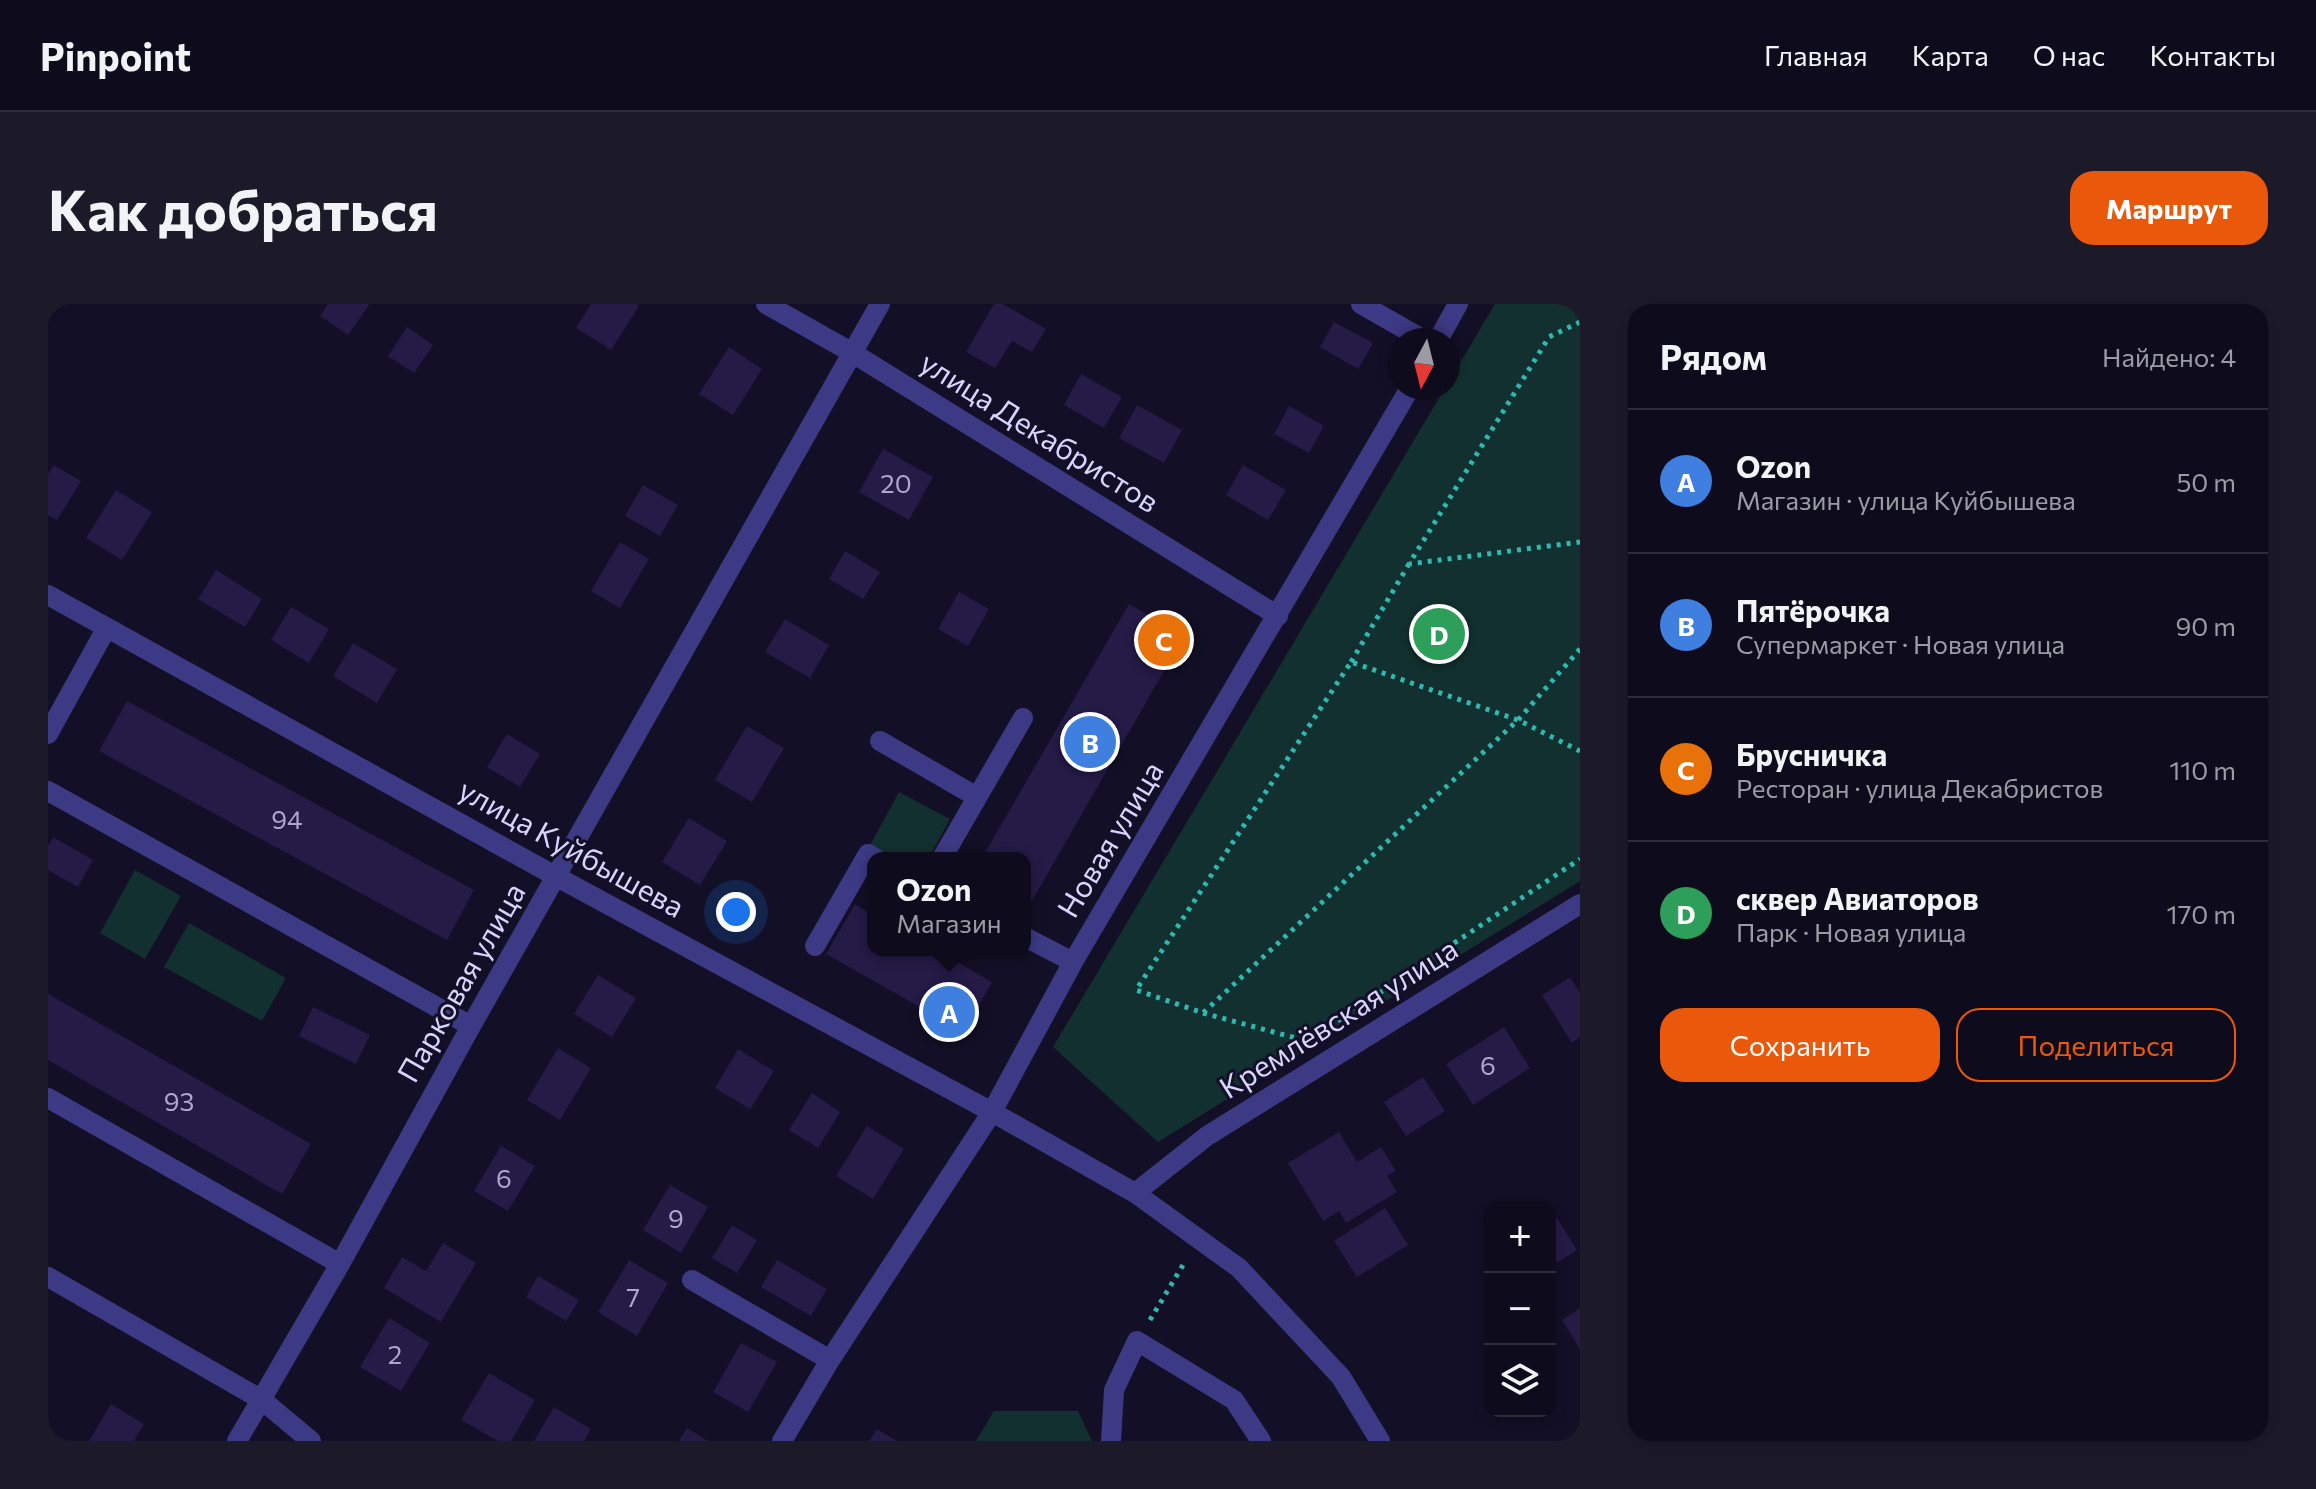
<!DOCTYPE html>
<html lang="ru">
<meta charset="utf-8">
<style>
body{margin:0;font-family:Commissioner,sans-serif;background:#1c1929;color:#f1f3f6}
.controls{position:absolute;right:24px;bottom:24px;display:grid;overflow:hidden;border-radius:16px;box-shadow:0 4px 12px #0003}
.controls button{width:72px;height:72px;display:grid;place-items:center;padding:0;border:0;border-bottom:2px solid #2e2b3b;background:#0e0b1c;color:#f1f3f6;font:40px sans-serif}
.compass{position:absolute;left:1340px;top:24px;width:72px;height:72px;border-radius:50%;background:#0e0b1c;box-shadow:0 4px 12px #0003;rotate:187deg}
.you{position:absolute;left:688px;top:608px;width:28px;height:28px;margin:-20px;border:6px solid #fff;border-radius:50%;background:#1a73e8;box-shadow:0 0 0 12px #1a73e833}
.badge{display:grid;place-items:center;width:52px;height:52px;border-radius:50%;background:#ea580c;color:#fff;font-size:26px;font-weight:700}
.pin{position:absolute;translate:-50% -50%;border:4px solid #fff;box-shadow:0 2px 8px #0006}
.popup{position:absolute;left:819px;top:548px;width:164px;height:104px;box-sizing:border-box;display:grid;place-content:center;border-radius:16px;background:#0e0b1c;filter:drop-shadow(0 2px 6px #0005);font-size:26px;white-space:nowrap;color:#9b9ba3}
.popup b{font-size:30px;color:#f1f3f6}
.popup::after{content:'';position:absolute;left:50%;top:100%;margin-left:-16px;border:16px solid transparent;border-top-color:#0e0b1c}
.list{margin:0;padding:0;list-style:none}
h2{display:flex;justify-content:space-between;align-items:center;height:104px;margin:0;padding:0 32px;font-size:34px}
h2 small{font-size:26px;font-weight:400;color:#9b9ba3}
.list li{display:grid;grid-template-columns:52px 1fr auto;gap:24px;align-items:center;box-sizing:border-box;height:144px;padding:0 32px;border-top:2px solid #2e2b3b}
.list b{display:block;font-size:30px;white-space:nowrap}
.list p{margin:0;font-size:26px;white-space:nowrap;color:#9b9ba3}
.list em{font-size:26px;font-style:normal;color:#9b9ba3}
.actions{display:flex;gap:16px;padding:24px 32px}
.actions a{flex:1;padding:18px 0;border:2px solid #ea580c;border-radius:24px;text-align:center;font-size:28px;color:#ea580c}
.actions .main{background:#ea580c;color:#fff}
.icon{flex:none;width:44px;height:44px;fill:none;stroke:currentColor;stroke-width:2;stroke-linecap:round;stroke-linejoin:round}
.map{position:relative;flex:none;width:1532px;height:1137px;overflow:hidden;border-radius:24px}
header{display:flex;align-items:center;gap:48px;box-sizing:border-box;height:112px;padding:0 40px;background:#0e0b1c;border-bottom:2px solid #2e2b3b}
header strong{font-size:38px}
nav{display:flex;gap:44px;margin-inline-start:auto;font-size:28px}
.intro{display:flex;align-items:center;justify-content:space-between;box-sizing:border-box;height:192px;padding:0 48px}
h1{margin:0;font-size:56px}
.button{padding:20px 36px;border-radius:24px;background:#ea580c;color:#fff;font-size:28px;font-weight:700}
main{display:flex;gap:48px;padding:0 48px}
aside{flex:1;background:#0e0b1c;border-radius:24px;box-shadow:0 4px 12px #0003}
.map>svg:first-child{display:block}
.green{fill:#12302f}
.building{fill:#241b47}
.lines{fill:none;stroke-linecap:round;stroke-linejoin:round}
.path{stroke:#2fb8b0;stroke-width:5;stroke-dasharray:4 6;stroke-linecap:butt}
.minor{stroke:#3d3a85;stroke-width:20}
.labels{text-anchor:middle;stroke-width:6;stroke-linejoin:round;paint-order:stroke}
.number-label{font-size:26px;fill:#aca6d1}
.street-label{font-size:30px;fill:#d9d4ff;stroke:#130f26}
</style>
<header>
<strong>Pinpoint</strong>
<nav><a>Главная</a><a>Карта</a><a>О нас</a><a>Контакты</a></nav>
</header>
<div class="intro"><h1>Как добраться</h1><a class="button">Маршрут</a></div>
<main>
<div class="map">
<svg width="1532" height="1137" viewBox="0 0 1532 1137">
<rect width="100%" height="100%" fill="#130f26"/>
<!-- green -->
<path class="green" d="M1447,0H1532V577L1110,838L1005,743L1397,84H1400V79Z
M851,488L902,515L881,554H842L821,543Z
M87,566L133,592L97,655L52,629Z
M141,619L238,674L214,717L116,663Z
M946,1107H1030L1044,1137H928Z"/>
<!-- building -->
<path class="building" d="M280,0H319L321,1L300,31L272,12Z
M543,0H588L591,2L563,46L528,24Z
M946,0H955L998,25L984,48L964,37L947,64L918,48Z
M1286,18L1325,39L1310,65L1272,43Z
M359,23L385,41L366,69L340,52Z
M681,43L714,65L685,111L651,90Z
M1033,70L1074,93L1056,124L1016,101Z
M1089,101L1134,126L1116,159L1071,134Z
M1241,102L1276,122L1261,149L1226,130Z
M835,145L885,173L861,216L811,188Z
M6,161L33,177L9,216L0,211V170Z
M1195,161L1238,186L1220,216L1178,191Z
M595,181L630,201L612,232L577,212Z
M68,186L104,208L74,256L38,234Z
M572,238L601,255L572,304L543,287Z
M797,247L832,268L815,295L781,275Z
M168,266L214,295L197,323L150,295Z
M911,288L941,305L920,342L890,325Z
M1081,300L1136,332L977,609V554H934Z
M243,303L281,325L261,359L223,336Z
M737,315L781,341L762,374L717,348Z
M305,339L349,365L329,399L285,372Z
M79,397L426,586L399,636L51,447Z
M699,422L736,444L704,498L667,476Z
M459,430L492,450L472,483L439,463Z
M641,514L679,537L652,581L614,558Z
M5,533L45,556L30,583L0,566V542Z
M807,600L825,611V646H888L944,678L916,728L778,650Z
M550,671L588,694L564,733L526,710Z
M1522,673L1532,689V733L1524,739L1494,691Z
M0,690L263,840L234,890L0,756Z
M265,703L322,731L308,760L251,732Z
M1456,723L1482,764L1425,801L1398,760Z
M510,744L543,764L512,816L479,796Z
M690,745L726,767L702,805L667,784Z
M1375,773L1397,807L1358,832L1336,798Z
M764,789L792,808L770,844L741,826Z
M819,822L856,845L825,895L788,872Z
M1291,828L1309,858L1333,843L1348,867L1339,872L1349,888L1298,919L1291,907L1275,917L1240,859Z
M453,842L487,862L460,907L426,887Z
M622,881L660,903L633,949L595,926Z
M1337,904L1360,941L1309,973L1286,937Z
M1507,911L1529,946L1502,963V914Z
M684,921L709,936L689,969L664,954Z
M395,939L428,959L393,1018L336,984L354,953L378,967Z
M581,956L620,979L589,1032L550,1008Z
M729,956L779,985L763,1012L713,983Z
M490,972L531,996L518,1017L478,993Z
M1532,1004V1045L1514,1016Z
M341,1014L382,1039L353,1087L312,1063Z
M693,1039L729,1058L700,1108L665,1088Z
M441,1069L487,1096L463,1137H450L413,1116Z
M63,1100L96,1120L86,1137H41Z
M506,1103L543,1125L536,1137H486Z
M639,1124L660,1137H631Z
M829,1125L849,1137H821Z"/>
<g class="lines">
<!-- path -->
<path class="path" d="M1532,18L1501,33L1361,260L1532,238
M1532,345L1470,416L1155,709L1088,686L1303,358L1470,416L1532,447
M1303,358L1361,260
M1155,709L1259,737L1262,736
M1273,728L1532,555
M1102,1016L1138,956"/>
<!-- minor -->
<path class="minor" d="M718,0L803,48L1230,312
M1313,0L1376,36
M1390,36L1410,0
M0,291L509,573L944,808L1087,889L1191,964L1293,1073L1332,1137
M0,430L58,325
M832,437L929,493
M0,487L423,722
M894,554L975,414
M977,633L1025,658
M767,642L820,550L827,554
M0,794L292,960
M1087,889L1159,832L1532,600
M0,973L214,1096L263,1137
M644,976L782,1056
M189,1137L292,960L423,722L832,0
M734,1137L782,1056L944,808L1025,658L1362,84
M1063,1137L1066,1086L1089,1037L1186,1096L1213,1137"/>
</g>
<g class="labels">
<!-- number labels -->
<g class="number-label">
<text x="848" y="189">20</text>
<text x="239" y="525">94</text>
<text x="1440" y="771">6</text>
<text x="131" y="807">93</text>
<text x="456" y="884">6</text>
<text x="628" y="924">9</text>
<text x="585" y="1003">7</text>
<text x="347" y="1060">2</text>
</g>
<!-- street labels -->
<g class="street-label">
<text transform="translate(991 129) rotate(32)" y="10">улица Декабристов</text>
<text transform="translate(1063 536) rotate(-59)" y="10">Новая улица</text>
<text transform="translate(523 545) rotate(29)" y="10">улица Куйбышева</text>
<text transform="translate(414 679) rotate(-60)" y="10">Парковая улица</text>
<text transform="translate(1291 715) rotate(-32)" y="10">Кремлёвская улица</text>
</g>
</g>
</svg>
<div class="controls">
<button>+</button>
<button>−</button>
<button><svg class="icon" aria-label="layers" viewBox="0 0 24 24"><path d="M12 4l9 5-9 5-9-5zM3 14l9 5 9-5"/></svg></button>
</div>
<svg class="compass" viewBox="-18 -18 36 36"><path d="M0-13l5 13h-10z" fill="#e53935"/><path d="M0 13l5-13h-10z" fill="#9b9ba3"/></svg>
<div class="you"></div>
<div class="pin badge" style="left:901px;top:708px;background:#3f7fe0">A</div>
<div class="popup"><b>Ozon</b>Магазин</div>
<div class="pin badge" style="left:1042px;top:438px;background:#3f7fe0">B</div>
<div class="pin badge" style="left:1116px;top:336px;background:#e8710a">C</div>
<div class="pin badge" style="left:1391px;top:330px;background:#2e9e5b">D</div>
</div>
<aside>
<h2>Рядом<small>Найдено: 4</small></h2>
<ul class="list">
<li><span class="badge" style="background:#3f7fe0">A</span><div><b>Ozon</b><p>Магазин · улица Куйбышева</p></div><em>50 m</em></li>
<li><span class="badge" style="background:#3f7fe0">B</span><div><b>Пятёрочка</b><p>Супермаркет · Новая улица</p></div><em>90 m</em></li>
<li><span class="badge" style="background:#e8710a">C</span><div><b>Брусничка</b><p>Ресторан · улица Декабристов</p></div><em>110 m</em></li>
<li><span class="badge" style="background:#2e9e5b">D</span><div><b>сквер Авиаторов</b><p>Парк · Новая улица</p></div><em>170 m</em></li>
</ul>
<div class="actions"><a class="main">Сохранить</a><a>Поделиться</a></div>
</aside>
</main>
